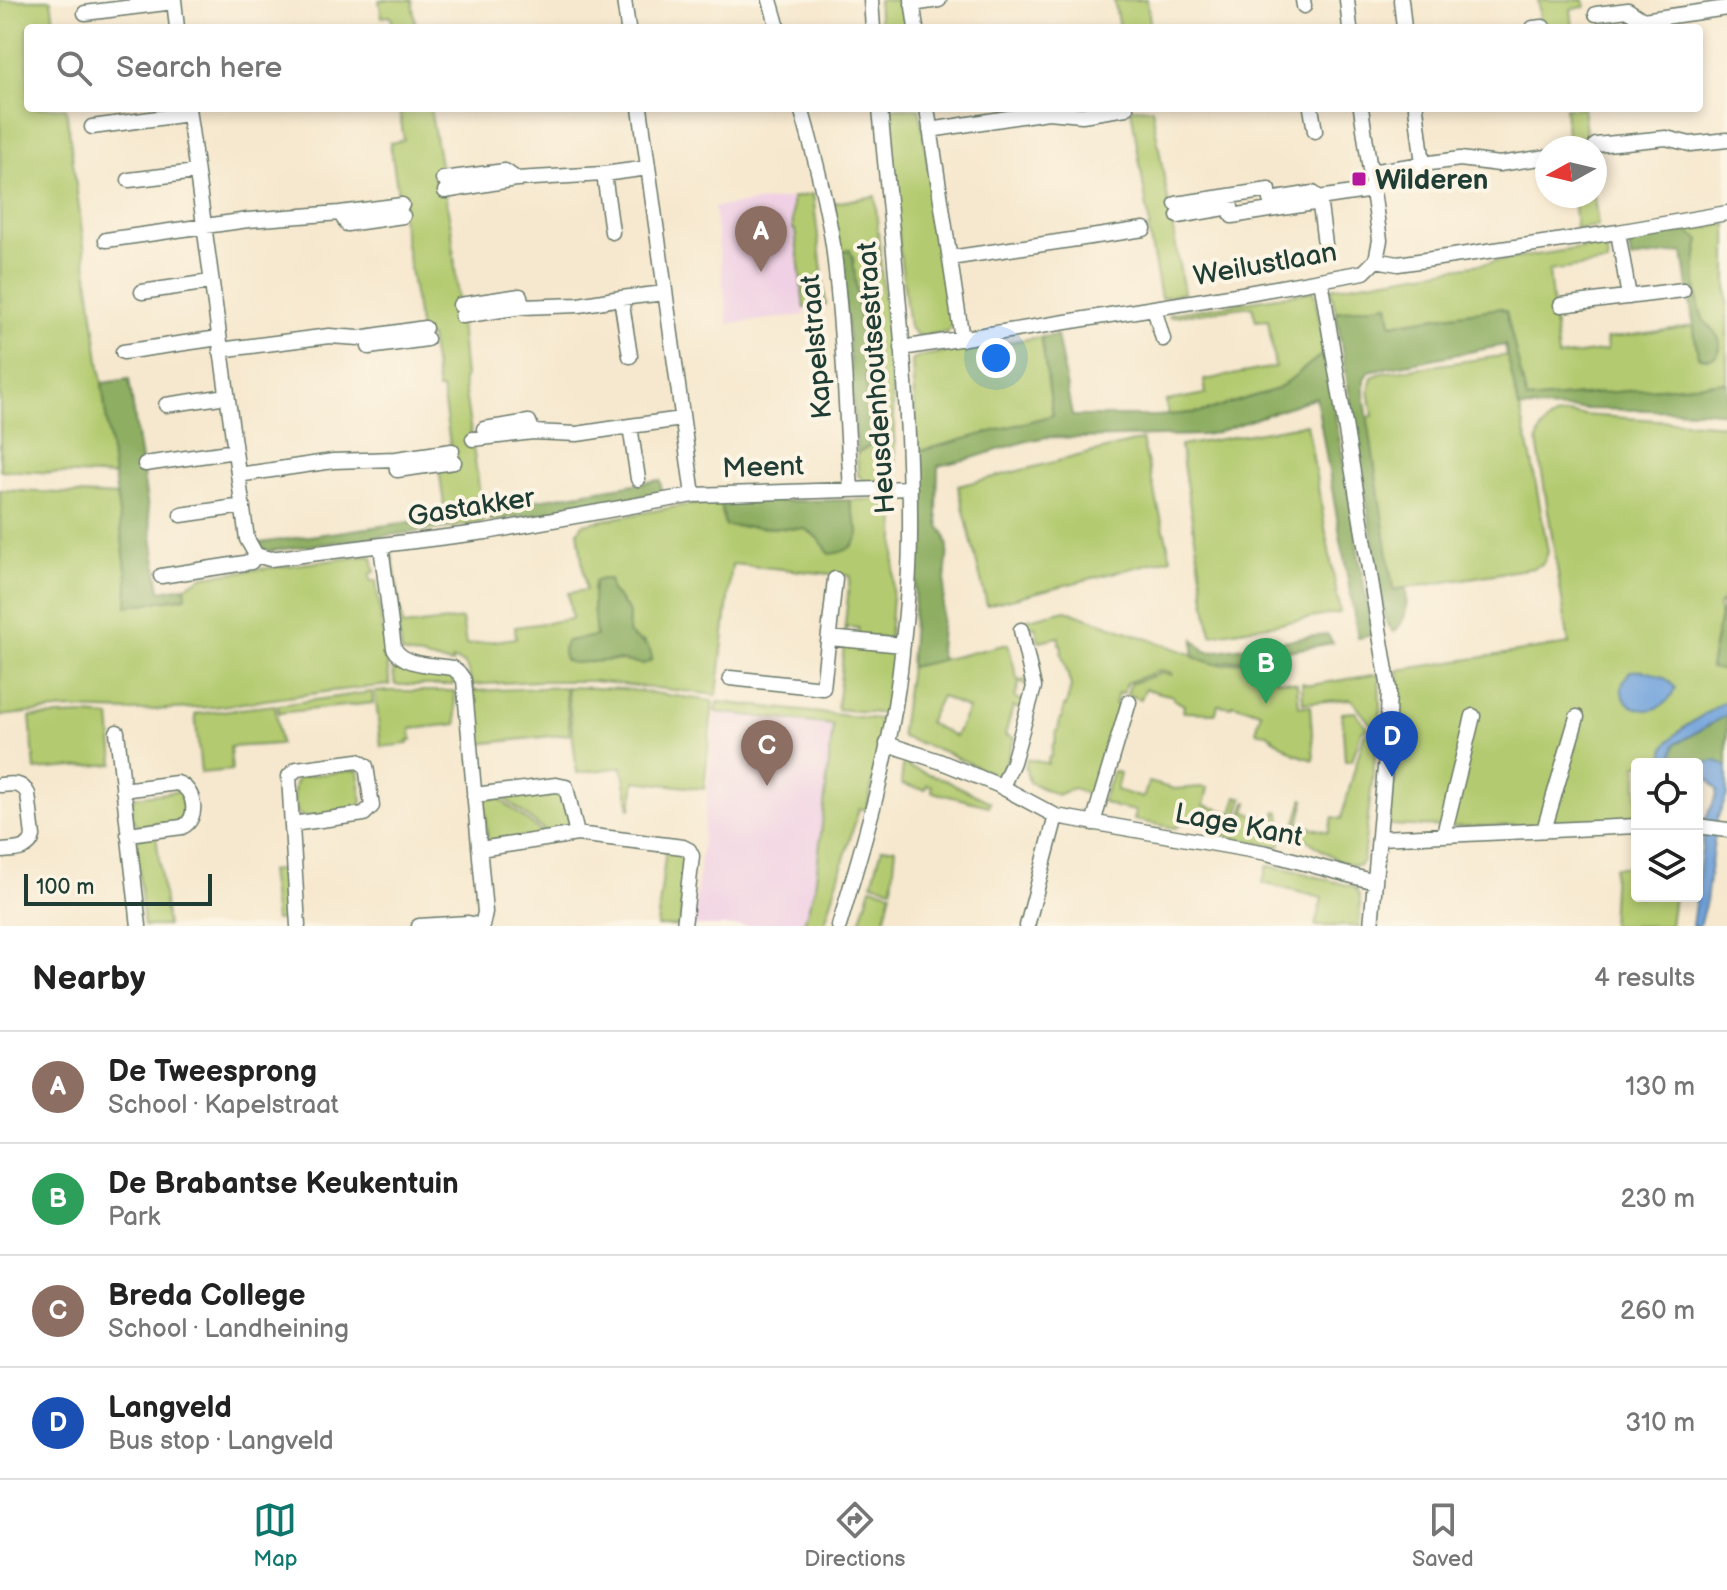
<!DOCTYPE html>
<meta charset="utf-8">
<style>
body{margin:0;font-family:"Balsamiq Sans",sans-serif;background:#f2f2f2;color:#222}
.controls{position:absolute;right:24px;bottom:24px;display:grid;overflow:hidden;border-radius:8px;box-shadow:0 4px 12px #0003}
.controls button{width:72px;height:72px;display:grid;place-items:center;padding:0;border:0;border-bottom:2px solid #e0e0e0;background:#fff;color:#222;font:40px sans-serif}
.compass{position:absolute;left:1535px;top:136px;width:72px;height:72px;border-radius:50%;background:#fff;box-shadow:0 4px 12px #0003;rotate:262deg}
.scale{position:absolute;left:24px;bottom:20px;width:188px;box-sizing:border-box;padding-left:8px;border:4px solid #1f3d34;border-top:0;font-size:22px;line-height:28px;white-space:nowrap;color:#1f3d34;-webkit-text-stroke:6px #fcf5e5;paint-order:stroke}
.you{position:absolute;left:996px;top:358px;width:28px;height:28px;margin:-20px;border:6px solid #fff;border-radius:50%;background:#1a73e8;box-shadow:0 0 0 12px #1a73e833}
.badge{display:grid;place-items:center;width:52px;height:52px;border-radius:50%;background:#0f766e;color:#fff;font-size:26px;font-weight:700}
.pin{position:absolute;translate:-50% -66px;filter:drop-shadow(0 2px 4px #0008)}
.pin::after{content:'';position:absolute;top:42px;width:28px;height:24px;background:inherit;clip-path:polygon(0 0,100% 0,50% 100%)}
.list{margin:0;padding:0;list-style:none}
h2{display:flex;justify-content:space-between;align-items:center;height:104px;margin:0;padding:0 32px;font-size:34px}
h2 small{font-size:26px;font-weight:400;color:#767676}
.list li{display:grid;grid-template-columns:52px 1fr auto;gap:24px;align-items:center;box-sizing:border-box;height:112px;padding:0 32px;border-top:2px solid #e0e0e0}
.list b{display:block;font-size:30px;white-space:nowrap}
.list p{margin:0;font-size:26px;white-space:nowrap;color:#767676}
.list em{font-size:26px;font-style:normal;color:#767676}
.icon{flex:none;width:44px;height:44px;fill:none;stroke:currentColor;stroke-width:2;stroke-linecap:round;stroke-linejoin:round}
.map{position:relative;flex:none;width:1727px;height:926px;overflow:hidden}
.search{position:absolute;background:#fff;box-shadow:0 4px 12px #0003;left:24px;right:24px;top:24px;height:88px;display:flex;align-items:center;gap:20px;box-sizing:border-box;padding:0 28px;border-radius:8px;color:#767676;font-size:30px}
.sheet{height:552px;background:#fff}
nav{display:flex;justify-content:space-around;align-items:center;box-sizing:border-box;height:112px;border-top:2px solid #e0e0e0;background:#fff;font-size:22px;color:#767676}
nav a{display:grid;justify-items:center;gap:4px}
nav .on{color:#0f766e}
.map>svg:first-child{display:block}
.built{fill:#f0d0e4}
.green{fill:#b3ca6f;stroke:#698452;stroke-width:2;fill-rule:evenodd}
.forest{fill:#8eae62;stroke:#56764b;stroke-width:2}
.water{fill:#71a3dc;stroke:#487088;stroke-width:2}
.lines{fill:none;stroke-linecap:round;stroke-linejoin:round}
.minor-casing{stroke:#6a796a;stroke-width:17}
.minor{stroke:#fff;stroke-width:14}
.poi-dot{fill:#b5179e;stroke:#fcf5e5;stroke-width:3}
.labels{text-anchor:middle;stroke-width:8;stroke-linejoin:round;paint-order:stroke}
.poi-label{font-size:28px;font-weight:bold;fill:#1f3d34;stroke:#fcf5e5;text-anchor:start}
.street-label{font-size:28px;fill:#1f3d34;stroke:#fcf5e5}
</style>
<div class="map">
<svg width="1727" height="926" viewBox="0 0 1727 926">
<rect width="100%" height="100%" fill="#fcf5e5"/>
<filter id="ink" filterUnits="userSpaceOnUse"><feTurbulence type="fractalNoise" baseFrequency=".0125" numOctaves="2"/><feDisplacementMap in="SourceGraphic" scale="16" xChannelSelector="R" yChannelSelector="G"/><feConvolveMatrix kernelMatrix="1 2 1 2 8 2 1 2 1" color-interpolation-filters="sRGB"/></filter>
<filter id="wash" filterUnits="userSpaceOnUse"><feTurbulence type="fractalNoise" baseFrequency=".006" numOctaves="4" result="noise"/><feDisplacementMap in="SourceGraphic" scale="32" xChannelSelector="R" yChannelSelector="G"/><feGaussianBlur stdDeviation="1.8" result="paint"/><feColorMatrix in="noise" values="0 0 0 0 0 0 0 0 0 0 0 0 0 0 0 0 0 1.4 0 .05"/><feComposite in="paint" operator="in"/></filter>
<g filter="url(#wash)">
<rect width="100%" height="100%" fill="#f6e8ce"/>
<!-- built -->
<path class="built" d="M792,198L805,315L728,324L714,207Z
M716,712L833,724L815,887L803,926H693Z"/>
<!-- green -->
<path class="green" d="M0,0H51L55,28H28V108H66L114,476L0,470Z
M379,0H412L416,28H393L391,16L382,17Z
M878,0H905L908,28H880Z
M1114,0H1147L1151,28H1119Z
M1538,0H1584L1585,7L1571,9L1573,28H1541Z
M399,108H430L452,233L465,378L463,379L484,522L447,528L438,461L452,458L442,390H438L430,337L421,338L390,143L404,140Z
M886,108H919L953,323L948,332L918,336L909,327L899,245Z
M1131,108H1152L1184,293L1161,298L1148,228L1150,227Z
M1565,108H1583L1588,148H1568Z
M813,194L826,305L804,308L795,230L793,229L792,198Z
M875,196L893,405L896,483L865,482L858,475L857,453L871,445L883,431L879,414L868,400L853,258L839,252L833,203Z
M1573,196H1594L1598,226L1576,229Z
M1727,224V382L1526,400L1506,311H1478L1391,324L1388,304L1336,312L1330,288L1606,244L1608,263L1549,271L1558,357L1607,350L1606,339L1693,326L1698,356C1708,359 1721,360 1720,344C1719,332 1706,328 1702,317C1694,297 1694,262 1700,240L1686,231Z
M1314,291L1325,352L1278,389L1202,412L1168,415L1166,401L1206,394L1204,380L1275,367L1268,320L1256,321L1252,306L1170,317L1169,314Z
M1041,337L1053,415L917,452L912,361L918,357L944,352Z
M1508,355L1532,462L1548,552C1545,562 1543,565 1533,568L1393,590L1367,417L1373,416L1369,390L1372,377L1382,373Z
M1569,414L1727,425V584L1724,600L1719,605V619L1710,667L1725,671L1727,664V700C1712,711 1668,732 1664,751C1664,752 1665,763 1666,764H1637V818C1555,825 1472,829 1389,825L1400,737V705L1398,670L1569,644L1537,441C1542,424 1551,415 1569,414Z
M1307,424L1340,613L1211,635L1180,446Z
M1142,440L1171,558L987,605L958,486Z
M0,490L117,496L128,585L127,606L186,597L185,587L204,576L367,556L372,557L375,572L370,573V581H376L390,685L332,691L214,707L131,711L66,709L0,716Z
M888,499L893,501L896,506L894,568L889,639L858,636V628L847,627L844,634L850,576L732,564L717,695L593,681H538L471,685C469,671 468,662 452,660V664L402,653L388,559L392,553L403,626L462,619L466,645L516,638L515,627L572,619L568,593L586,590L578,531L583,524L680,506L721,502L724,521L727,526L805,529L815,535L824,546H852L859,534L849,500ZM603,579H609L611,591L621,601L629,614L628,633L637,640L645,642L643,664L617,660L573,663L565,660L567,641L596,636L593,587L595,581Z
M1066,610L1222,665L1271,656L1275,679L1297,683L1299,706H1310L1314,760L1295,754L1267,734L1256,731L1261,712L1232,704L1231,707L1218,705L1216,713L1183,712L1184,705L1173,699V696L1145,689L1141,699L1127,695L1130,684L1161,673L1172,675V673L1161,670L1126,683L1123,694L1118,693L1115,704L1124,707L1096,798L1073,788L1057,795L1029,782L1025,766L1027,759L1049,764L1047,763L1049,757H1051L1053,744H1055L1056,732L1058,731L1060,719H1062L1064,706H1066L1071,686L1061,652L1062,651L1061,644H1059V637L1039,641L1035,626L1026,627L1024,620Z
M1008,644L1018,681L1027,680L1029,685L1019,683L1015,698L1024,701L1022,709L1013,707L1005,735L1014,738L1007,760L999,777L945,752L902,737L901,731L910,667ZM941,696L968,709L955,736L928,723Z
M844,646L896,652L887,714L837,709Z
M390,651L395,660L404,665L452,674L453,685H395Z
M1379,674L1381,735H1379L1351,699L1303,703L1302,683L1311,685Z
M565,687L570,734L478,744L473,691Z
M567,687L624,689L713,701L704,789L635,781L631,808H630L622,767L577,773Z
M390,691H454L457,724L411,729L412,740H408L409,744L381,747L375,692Z
M372,692L373,703L279,713L278,705Z
M718,702L886,720L867,809H859L824,926H803L815,887L833,725L716,712Z
M275,705L280,744L230,747L232,770L201,773L195,714Z
M1355,712L1367,727L1361,732L1352,761H1345L1342,713Z
M85,715L110,717L114,764L35,770L30,717Z
M1369,730L1377,740L1363,860L1360,865C1341,868 1313,843 1296,832L1295,825L1303,799L1305,800L1299,824L1328,832L1333,817L1341,819L1364,735Z
M904,755L910,757L908,767L945,780L990,802L989,806L932,792V786L927,785L925,790L901,784Z
M358,770L362,801L360,807L354,811L305,817L299,815C293,806 292,789 297,779L303,776Z
M1113,771L1120,773L1116,790L1143,798L1149,782L1174,789L1202,787L1208,788L1204,805L1232,813L1237,796L1243,798L1237,817L1214,825L1189,820L1175,828L1134,820L1136,811L1115,807L1102,801Z
M181,791L184,813V816L178,822L138,826C131,820 129,804 135,797Z
M559,791L563,795L570,824L568,828L550,835L503,797Z
M499,798L546,836L488,844L484,801L488,799Z
M1246,802H1248L1246,812L1274,820L1277,811L1280,812L1282,836L1280,847L1222,836L1223,826L1240,820Z
M156,834L167,926H144L136,841L139,838Z
M666,848L681,851L686,856L680,926H657Z
M882,848H896L892,888L872,883Z
M1267,866L1288,869L1354,887C1364,896 1359,914 1359,926H1315L1322,898L1263,883Z
M1614,867H1637V896H1674L1670,926H1611Z
M287,869L289,919L275,920L269,871Z
M871,887L891,892L883,926H859Z"/>
<!-- forest -->
<path class="forest" d="M1686,231L1700,240C1694,261 1694,297 1703,318C1707,328 1719,332 1720,344C1721,359 1708,360 1698,356L1683,252L1631,259L1628,240Z
M850,250L853,258L868,400L879,414L883,431L871,445L857,453L848,335L839,252Z
M1388,304L1391,324L1500,308L1506,311L1527,400L1727,382V413L1706,411L1519,408L1505,345L1369,371L1364,379V393L1393,590L1406,588C1407,606 1408,619 1394,632L1386,622L1336,312Z
M1057,335L1072,416H1157L1202,412L1278,389L1325,352L1372,635L1358,638L1316,397L1215,433L1203,435L1077,438L1047,437L1027,441L972,458L938,466L937,513L939,526L945,534L948,547L939,650L942,660L910,667L919,524L917,452L1053,415L1041,337Z
M129,379L160,591L185,587L186,597L127,606L128,585L102,383Z
M660,480L662,492L572,509L490,521L489,508Z
M849,500L859,534C854,549 843,553 829,554C823,542 816,535 805,529L726,526L724,522L721,502Z
M446,517L447,528L269,551L263,549L259,543Z
M603,579H609L611,591L627,609L629,614L628,633C638,643 651,642 652,659L649,662L643,664L617,660L573,663L565,660C562,652 562,648 567,641L596,636C594,617 591,599 595,581Z
M1727,584V664L1725,671L1710,668Z
M1327,634L1333,643L1214,664L1193,657L1194,639L1205,651L1211,652Z
M1727,715V767C1717,759 1706,763 1697,770V764H1674L1672,759L1675,745Z"/>
<!-- water -->
<path class="water" d="M1642,670C1656,674 1667,676 1675,688C1660,730 1599,704 1631,671Z
M1727,700V715L1675,744L1672,759L1674,764H1666C1665,762 1664,753 1664,751C1668,732 1712,711 1727,700Z
M1715,761L1722,763L1727,767V796L1717,819L1706,901L1699,926H1692L1706,818L1716,797L1717,790L1708,779L1697,778V770L1706,763Z"/>
</g>
<g filter="url(#ink)">
<g class="lines">
<!-- minor casing -->
<g class="minor-casing">
<path id="minor" d="M174,0L177,28
M624,0L628,28
M770,0L778,28
M871,0L873,28
M912,0L916,28
M1303,0L1304,6
M1347,0L1350,28
M1401,0L1404,28
M912,4L939,0
M85,13L174,2
M1596,14L1628,10L1643,20L1727,8
M1533,28L1543,27
M188,108L247,539L256,555L270,559L486,532L693,495
M640,108L693,495L910,488
M801,108C814,153 826,199 833,245C843,326 846,408 851,490
M927,108L962,339
M1311,108L1315,131
M1361,108L1380,240L1376,260
M92,127L188,114
M930,130L1048,112L1082,115L1126,108
M1596,145L1666,138L1690,144L1727,140
M1423,164L1460,159L1499,164L1547,157
M1370,172L1423,164L1416,108
M443,179L505,171L515,178
M129,180L196,172
M445,191L516,179L604,174
M1270,200L1313,193L1319,198
M1176,204L1269,190
M340,213L347,224L403,216
M1178,216L1231,207L1232,216L1314,203L1319,198
M612,232L604,174L648,168
M1618,232L1629,297
M106,240L248,220L340,213L402,205
M1326,252L1319,198L1373,190
M950,258L1144,229
M1376,260L1398,264L1618,232L1727,213
M1321,280L1389,689L1387,745L1371,926
M142,292L210,282
M460,305L520,296L522,307
M1561,305L1683,290
M1154,308L1163,339
M462,316L522,307L579,305L621,298
M368,337L369,347L427,339
M902,348L1242,294L1364,272L1376,260
M220,350L329,336L359,338L425,328
M123,352L219,338
M630,356L621,298L665,293
M166,405L227,396
M484,429L529,422L533,432
M473,439L533,432L577,434L630,426
M396,459L397,470L454,462
M145,464L235,451
M238,475L333,461L396,459L452,451
M638,479L630,426L682,419
M181,515L243,506
M381,546L394,648C403,666 434,665 453,668L459,673L464,680L485,912L482,926
M161,576L251,562L256,555
M829,638L903,645
M730,678L823,688L835,579
M117,732L139,926
M887,744L939,761L998,785L1056,816L1267,853L1375,882
M0,785C12,784 22,782 28,794L33,836C30,851 13,850 0,851
M1002,787L1013,762L1034,687L1021,630
M123,790L177,783C195,788 200,819 182,827L128,834
M474,795L556,785L566,787L577,834L480,849
M1093,823L1129,702
M292,824L364,814L372,806L366,766L358,761L297,769L289,776L298,926
M1697,826L1727,830
M1544,830L1577,717
M577,834L683,847L689,850L692,856L684,926
M1444,834L1473,716
M1379,838L1637,826
M419,926L468,923L482,926
M839,926C867,833 895,739 903,642C907,606 910,569 910,533C911,391 893,249 880,108
M1027,926L1056,816"/>
</g>
<!-- minor -->
<use href="#minor" class="minor"/>
</g>
</g>
<!-- markers -->
<rect class="poi-dot" x="1351" y="171" width="16" height="16" rx="4"/>
<g class="labels">
<!-- poi labels -->
<g class="poi-label">
<text x="1375" y="189">Wilderen</text>
</g>
<!-- street labels -->
<g class="street-label">
<text transform="translate(1265 263) rotate(-10)" y="10">Weilustlaan</text>
<text transform="translate(815 347) rotate(-95)" y="10">Kapelstraat</text>
<text transform="translate(875 378) rotate(-94)" y="10">Heusdenhoutsestraat</text>
<text transform="translate(763 466) rotate(-2)" y="10">Meent</text>
<text transform="translate(471 506) rotate(-9)" y="10">Gastakker</text>
<text transform="translate(1239 824) rotate(11)" y="10">Lage Kant</text>
</g>
</g>
</svg>
<div class="controls">
<button><svg class="icon" aria-label="locate" viewBox="0 0 24 24"><circle cx="12" cy="12" r="6"/><path d="M12 2v4M12 18v4M2 12h4M18 12h4"/></svg></button>
<button><svg class="icon" aria-label="layers" viewBox="0 0 24 24"><path d="M12 4l9 5-9 5-9-5zM3 14l9 5 9-5"/></svg></button>
</div>
<svg class="compass" viewBox="-18 -18 36 36"><path d="M0-13l5 13h-10z" fill="#e53935"/><path d="M0 13l5-13h-10z" fill="#767676"/></svg>
<div class="scale">100 m</div>
<div class="you"></div>
<div class="pin badge" style="left:761px;top:272px;background:#8d6e63">A</div>
<div class="pin badge" style="left:1266px;top:704px;background:#2e9e5b">B</div>
<div class="pin badge" style="left:767px;top:786px;background:#8d6e63">C</div>
<div class="pin badge" style="left:1392px;top:777px;background:#1a4fb4">D</div>
<div class="search"><svg class="icon" aria-label="search" viewBox="0 0 24 24"><circle cx="10" cy="10" r="6"/><path d="M15 15l6 6"/></svg>Search here</div>
</div>
<section class="sheet">
<h2>Nearby<small>4 results</small></h2>
<ul class="list">
<li><span class="badge" style="background:#8d6e63">A</span><div><b>De Tweesprong</b><p>School · Kapelstraat</p></div><em>130 m</em></li>
<li><span class="badge" style="background:#2e9e5b">B</span><div><b>De Brabantse Keukentuin</b><p>Park</p></div><em>230 m</em></li>
<li><span class="badge" style="background:#8d6e63">C</span><div><b>Breda College</b><p>School · Landheining</p></div><em>260 m</em></li>
<li><span class="badge" style="background:#1a4fb4">D</span><div><b>Langveld</b><p>Bus stop · Langveld</p></div><em>310 m</em></li>
</ul>
</section>
<nav>
<a class="on"><svg class="icon" aria-label="map" viewBox="0 0 24 24"><path d="M3 6l6-2 6 2 6-2v14l-6 2-6-2-6 2zM9 4v14M15 6v14"/></svg>Map</a>
<a><svg class="icon" aria-label="directions" viewBox="0 0 24 24"><path d="M12 3l9 9-9 9-9-9zM9 14v-3h6M13 9l2 2-2 2"/></svg>Directions</a>
<a><svg class="icon" aria-label="saved" viewBox="0 0 24 24"><path d="M7 4h10v16l-5-4-5 4z"/></svg>Saved</a>
</nav>
